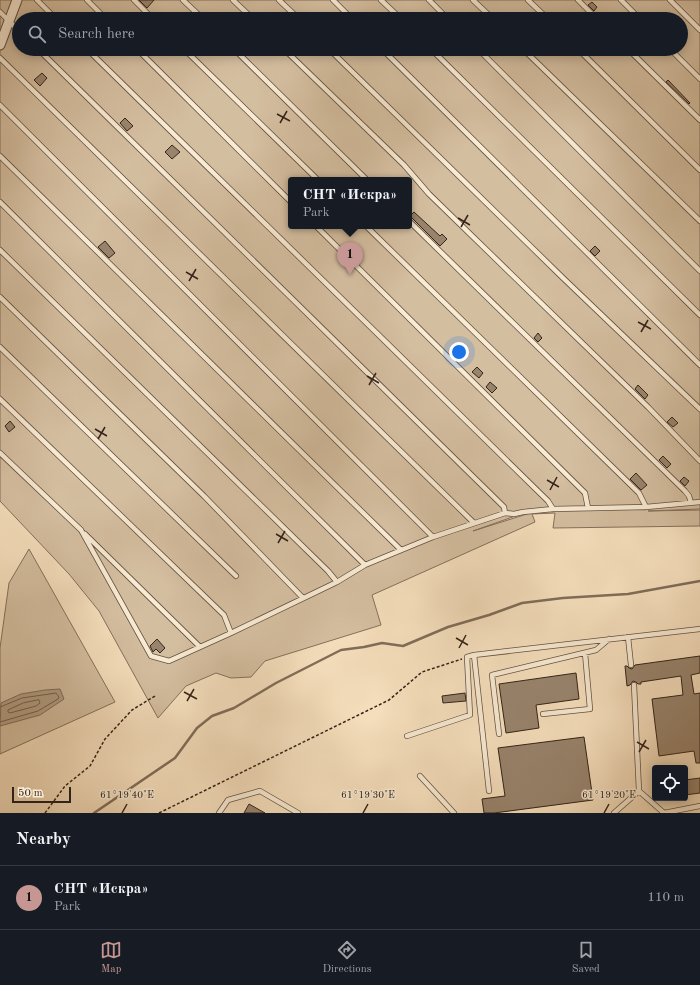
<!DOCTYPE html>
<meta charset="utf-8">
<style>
body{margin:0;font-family:"Old Standard TT",serif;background:#242831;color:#f1f3f6}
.controls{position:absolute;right:12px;bottom:12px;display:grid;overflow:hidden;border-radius:4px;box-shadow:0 2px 10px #0003}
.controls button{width:36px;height:36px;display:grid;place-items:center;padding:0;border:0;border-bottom:1px solid #363941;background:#171b24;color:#f1f3f6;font:20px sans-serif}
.scale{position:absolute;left:12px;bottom:10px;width:59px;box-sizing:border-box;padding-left:4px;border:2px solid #342318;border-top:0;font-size:11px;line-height:14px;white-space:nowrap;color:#342318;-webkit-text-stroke:3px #f8ead3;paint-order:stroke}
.you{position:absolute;left:459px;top:352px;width:14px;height:14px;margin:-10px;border:3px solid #fff;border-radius:50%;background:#1a73e8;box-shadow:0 0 0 6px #1a73e833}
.badge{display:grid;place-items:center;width:26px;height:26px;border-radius:50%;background:#c59692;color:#111;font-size:13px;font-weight:700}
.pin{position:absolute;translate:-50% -33px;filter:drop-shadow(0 1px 2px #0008)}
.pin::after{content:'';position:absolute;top:21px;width:14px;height:12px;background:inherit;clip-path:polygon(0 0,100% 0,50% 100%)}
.popup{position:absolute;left:288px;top:177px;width:124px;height:52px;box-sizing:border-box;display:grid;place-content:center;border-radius:4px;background:#171b24;filter:drop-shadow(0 1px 3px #0005);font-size:13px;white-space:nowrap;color:#9ea1a6}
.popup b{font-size:15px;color:#f1f3f6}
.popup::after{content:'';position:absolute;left:50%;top:100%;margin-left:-8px;border:8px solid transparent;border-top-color:#171b24}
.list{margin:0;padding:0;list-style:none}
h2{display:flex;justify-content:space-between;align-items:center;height:52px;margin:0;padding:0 16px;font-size:17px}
h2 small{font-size:13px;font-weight:400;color:#9ea1a6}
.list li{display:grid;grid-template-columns:26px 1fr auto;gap:12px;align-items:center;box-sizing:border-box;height:64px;padding:0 16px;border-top:1px solid #363941}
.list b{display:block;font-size:15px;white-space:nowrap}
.list p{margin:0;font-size:13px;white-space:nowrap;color:#9ea1a6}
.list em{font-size:13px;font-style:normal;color:#9ea1a6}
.icon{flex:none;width:22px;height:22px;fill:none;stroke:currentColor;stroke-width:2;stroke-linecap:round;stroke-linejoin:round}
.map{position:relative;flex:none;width:700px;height:813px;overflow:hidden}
.search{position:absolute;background:#171b24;box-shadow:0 2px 10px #0003;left:12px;right:12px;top:12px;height:44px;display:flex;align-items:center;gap:10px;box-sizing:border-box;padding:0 14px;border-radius:22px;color:#9ea1a6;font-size:15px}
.sheet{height:116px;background:#171b24}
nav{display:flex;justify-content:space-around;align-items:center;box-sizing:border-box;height:56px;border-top:1px solid #363941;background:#171b24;font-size:11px;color:#9ea1a6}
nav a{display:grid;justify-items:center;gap:2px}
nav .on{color:#c59692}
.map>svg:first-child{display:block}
.green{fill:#d4bea0;stroke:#84705c;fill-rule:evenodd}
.water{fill:#b39e84;stroke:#806d59}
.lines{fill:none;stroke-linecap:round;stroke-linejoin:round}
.shore{stroke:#74604e;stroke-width:1}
.stream{stroke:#806d59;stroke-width:2.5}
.building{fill:#98846d;stroke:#342318}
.service-casing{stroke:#645241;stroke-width:6}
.minor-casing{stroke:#645241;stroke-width:11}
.path{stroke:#342318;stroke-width:1.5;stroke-dasharray:3 2;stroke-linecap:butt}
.service{stroke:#f8ead3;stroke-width:4.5}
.minor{stroke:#f8ead3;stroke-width:9}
.ticks{fill:none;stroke:#342318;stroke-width:1.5}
.ticks-label{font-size:10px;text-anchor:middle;fill:#342318;stroke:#f8ead3;stroke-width:3;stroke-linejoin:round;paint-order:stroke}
</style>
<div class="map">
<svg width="700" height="813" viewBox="0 0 700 813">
<rect width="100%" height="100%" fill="#f5debc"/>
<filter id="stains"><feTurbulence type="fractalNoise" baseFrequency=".005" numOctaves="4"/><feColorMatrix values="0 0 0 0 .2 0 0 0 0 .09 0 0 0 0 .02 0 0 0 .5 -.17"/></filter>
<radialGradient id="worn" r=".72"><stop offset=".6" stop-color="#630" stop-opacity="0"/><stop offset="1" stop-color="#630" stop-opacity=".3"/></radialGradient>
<!-- green -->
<path class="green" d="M0,0H700V509L648,511L700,510V526L553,528L555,513L532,514L535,522L372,595L381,625L265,661L251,677L231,678L216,673L186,686L158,718L99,611L69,574L0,501ZM19,19H681V49H19ZM291,180H409V226H291ZM521,514H527L473,531Z
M29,549L115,702L0,754V648L9,583Z"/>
<!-- water -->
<path class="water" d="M60,689L64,699L40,715L0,726L1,703L21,694L45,690Z"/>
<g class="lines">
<!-- shore -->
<path class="shore" d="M39,700L40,703L36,706L10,713L8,712V710L23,703Z
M0,707L22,698L56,693L59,697L58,699L38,711L0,722"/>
<!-- stream -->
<path class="stream" d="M94,813L175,758L197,728L212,716L234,708L276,683L341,650L364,647L382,643L403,646L448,627L489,615L522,603L563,598L628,594L700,581"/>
</g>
<!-- building -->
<path class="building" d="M139,0H154L147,8Z
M592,2L597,7L594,11L588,5Z
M42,73L47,78L40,86L34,80Z
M668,80L690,103L689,104L666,82Z
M125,118L133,126L127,131L120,123Z
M172,145L180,152L172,159L165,152Z
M414,212L440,236L442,234L447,239L440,246L410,216Z
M105,241L115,253L109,258L98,247Z
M595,246L600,251L595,256L590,251Z
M538,333L542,338L538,342L534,338Z
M477,367L483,373L479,378L472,372Z
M490,382L497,388L492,393L486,387Z
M638,385L648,395L645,399L635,389Z
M672,417L678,423L673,427L667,422Z
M10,421L15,427L9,432L5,426Z
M663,456L671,464L667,468L659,460Z
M636,473L647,485L641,490L630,479Z
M684,477L689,481L685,486L680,481Z
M157,639L165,648L160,653L156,649L153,652L150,646Z
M700,656V673L691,675L694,694L700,693V763H696L694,751L659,756L652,699L683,695L681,676L641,682V684H638L636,682L633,681L630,685L627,686L625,666H627L629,668L632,669L635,665Z
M576,673L579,699L536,705L539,728L506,733L499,684Z
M465,693L466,701L443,703L442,696Z
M584,737L593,800L494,813H484L482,799L505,796L498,748Z
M700,778V793L685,795V780Z
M249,804L265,813H244Z"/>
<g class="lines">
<!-- service casing -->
<g class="service-casing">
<path id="service" d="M37,0L56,19
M87,0L106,19
M134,0L153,19
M183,0L203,19
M233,0L253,19
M279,0L299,19
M333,0L352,19
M381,0L401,19
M429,0L448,19
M473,0L493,19
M528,0L548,19
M578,0L597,19
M621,0L640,19
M670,0L700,30
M0,12L19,31
M38,49L504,507L505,513
M87,49L548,501L553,509
M137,49L291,202
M184,49L318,180
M234,49L367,180
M284,49L404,165L429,194L648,407L700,461
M329,49L562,277L700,409
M382,49L700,365
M431,49L700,315
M478,49L700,271
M523,49L700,221
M578,49L700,170
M628,49L700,120
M670,49L700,79
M0,58L474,523
M0,105L433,537
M0,156L401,550
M0,202L365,565
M409,221L685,491L689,496L691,503
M316,226L585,493L588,508
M366,226L639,493L646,507
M0,250L328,571L337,582
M0,297L204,496L303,598
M0,347L236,576
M0,399L224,615L231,633
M0,453L81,530L151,656L169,661L231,633L337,582L365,565L433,537L505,513L514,514L523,512L553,509L646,507L700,502
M85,534L200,647
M628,637L631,665
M474,655L489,791
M543,714L590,709L585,653
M499,734L492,675L596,650L609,639
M407,736L470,715L467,657L474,655L700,629
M420,776L454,813
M639,791L664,813L700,806
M219,813L228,800L260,791L298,813
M614,813L639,791L634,685"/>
</g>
<!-- minor casing -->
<g class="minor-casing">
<path id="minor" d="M0,45L17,0"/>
</g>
<!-- path -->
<path class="path" d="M45,813L65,786L90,766L105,739L132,710L155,696
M159,813L389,700L422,672L462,659"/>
<!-- service -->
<use href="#service" class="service"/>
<!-- minor -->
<use href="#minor" class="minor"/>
</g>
<!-- ticks -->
<path class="ticks" d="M277,114L290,121M280,123L287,111M458,218L470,225M461,227L468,215M186,272L198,279M189,281L196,269M638,322L651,329M641,332L648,320M367,376L379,383M369,385L376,373M95,429L107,436M98,439L105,427M547,480L559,487M550,490L557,477M276,534L288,541M278,543L285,531M456,638L468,645M459,648L466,635M184,692L197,699M187,701L194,689M637,742L649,749M639,752L646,740M122,813L127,804M363,813L368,804M604,813L609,804"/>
<g class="ticks-label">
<text x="127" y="798">61°19'40"E</text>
<text x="368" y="798">61°19'30"E</text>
<text x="609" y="798">61°19'20"E</text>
</g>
<rect width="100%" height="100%" filter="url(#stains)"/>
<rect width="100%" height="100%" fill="url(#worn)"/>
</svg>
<div class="controls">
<button><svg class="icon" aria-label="locate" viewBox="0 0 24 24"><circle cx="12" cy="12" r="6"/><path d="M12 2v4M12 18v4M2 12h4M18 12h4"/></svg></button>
</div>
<div class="scale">50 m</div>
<div class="you"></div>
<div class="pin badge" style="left:350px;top:275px">1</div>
<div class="popup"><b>СНТ «Искра»</b>Park</div>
<div class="search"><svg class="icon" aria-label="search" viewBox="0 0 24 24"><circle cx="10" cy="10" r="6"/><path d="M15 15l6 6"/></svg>Search here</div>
</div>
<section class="sheet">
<h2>Nearby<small></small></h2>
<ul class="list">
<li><span class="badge">1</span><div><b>СНТ «Искра»</b><p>Park</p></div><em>110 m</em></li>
</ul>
</section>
<nav>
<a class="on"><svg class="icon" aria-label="map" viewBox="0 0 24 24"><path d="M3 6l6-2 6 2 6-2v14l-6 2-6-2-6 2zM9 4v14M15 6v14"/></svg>Map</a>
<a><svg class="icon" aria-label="directions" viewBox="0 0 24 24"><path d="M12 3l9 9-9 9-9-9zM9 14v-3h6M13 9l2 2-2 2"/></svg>Directions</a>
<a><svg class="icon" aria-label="saved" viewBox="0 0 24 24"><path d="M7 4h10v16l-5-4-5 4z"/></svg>Saved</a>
</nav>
